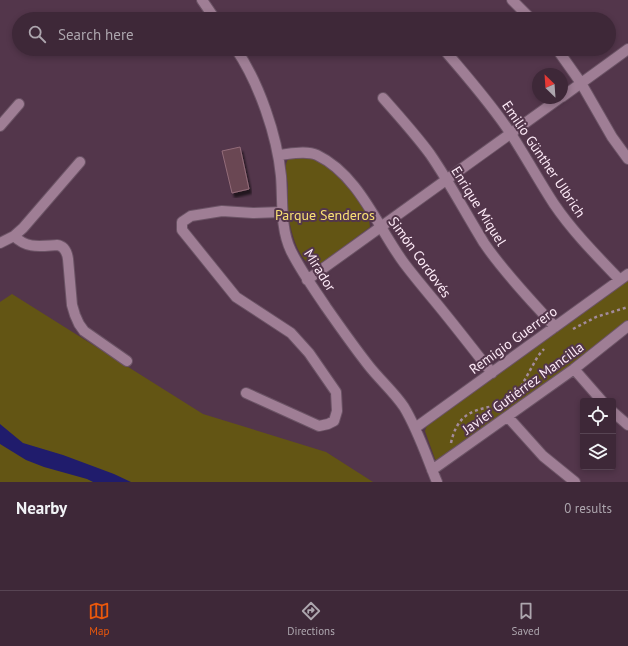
<!DOCTYPE html>
<meta charset="utf-8">
<style>
body{margin:0;font-family:"PT Sans",sans-serif;background:#453040;color:#f1f3f6}
.controls{position:absolute;right:12px;bottom:12px;display:grid;overflow:hidden;border-radius:4px;box-shadow:0 2px 6px #0003}
.controls button{width:36px;height:36px;display:grid;place-items:center;padding:0;border:0;border-bottom:1px solid #574453;background:#3e2838;color:#f1f3f6;font:20px sans-serif}
.compass{position:absolute;left:532px;top:68px;width:36px;height:36px;border-radius:50%;background:#3e2838;box-shadow:0 2px 6px #0003;rotate:335deg}
.list{margin:0;padding:0;list-style:none}
h2{display:flex;justify-content:space-between;align-items:center;height:52px;margin:0;padding:0 16px;font-size:17px}
h2 small{font-size:13px;font-weight:400;color:#ada6ae}
.icon{flex:none;width:22px;height:22px;fill:none;stroke:currentColor;stroke-width:2;stroke-linecap:round;stroke-linejoin:round}
.map{position:relative;flex:none;width:628px;height:482px;overflow:hidden}
.search{position:absolute;background:#3e2838;box-shadow:0 2px 6px #0003;left:12px;right:12px;top:12px;height:44px;display:flex;align-items:center;gap:10px;box-sizing:border-box;padding:0 14px;border-radius:22px;color:#ada6ae;font-size:15px}
.sheet{height:108px;background:#3e2838}
nav{display:flex;justify-content:space-around;align-items:center;box-sizing:border-box;height:56px;border-top:1px solid #574453;background:#3e2838;font-size:11px;color:#ada6ae}
nav a{display:grid;justify-items:center;gap:2px}
nav .on{color:#ea580c}
.map>svg:first-child{display:block}
.green{fill:#635514}
.water{fill:#201c6c}
.building{fill:#6a4653;stroke:#936c79;filter:url(#shadow)}
.lines{fill:none;stroke-linecap:round;stroke-linejoin:round}
.minor-casing{stroke:#6b5365;stroke-width:12}
.path{stroke:#a38b9c;stroke-width:2.5;stroke-dasharray:3 3;stroke-linecap:butt}
.minor{stroke:#9f7e95;stroke-width:10}
.labels{text-anchor:middle;stroke-width:4;stroke-linejoin:round;paint-order:stroke}
.street-label{font-size:14px;fill:#feebf8;stroke:#53364b}
.park-label{font-size:14px;fill:#f9e074;stroke:#53364b}
</style>
<div class="map">
<svg width="628" height="482" viewBox="0 0 628 482">
<defs>
<filter id="shadow"><feDropShadow dx="2.5" dy="4.5" stdDeviation="1" flood-color="#0009"/></filter>
</defs>
<rect width="100%" height="100%" fill="#53364b"/>
<!-- green -->
<path class="green" d="M315,157C337,175 368,197 370,227L323,262C320,263 317,265 314,265C299,264 291,231 289,219C287,208 288,196 288,185C287,176 283,165 289,158Z
M628,279V320L580,359L437,461L435,459L425,431L427,425Z
M12,294L203,414L326,452L373,482H0V302Z"/>
<!-- water -->
<path class="water" d="M0,424L23,443L63,455L114,474L131,482H93L87,479L44,467L26,460L0,444Z"/>
<!-- building -->
<path class="building" d="M240,147L249,189L232,193L222,151Z"/>
<g class="lines">
<!-- minor casing -->
<g class="minor-casing">
<path id="minor" d="M202,0L215,19
M512,0L531,19
M236,49C259,83 277,135 281,176C283,201 280,228 291,251C301,271 314,289 326,307C340,327 354,347 369,366C380,380 394,392 404,407C418,430 427,458 437,482
M557,49L581,83L612,137L628,159
M447,53C469,79 492,105 511,134C526,157 539,181 554,204C573,232 597,256 620,280
M562,97L628,49
M383,98C399,116 416,135 430,154C450,183 466,214 484,243C505,274 531,300 555,327
M0,126L19,104
M278,155C290,154 306,150 317,155C359,175 378,228 404,263C413,275 423,287 433,299C453,323 472,348 492,373
M14,236C27,249 40,246 57,245C64,246 67,252 68,259L72,305L75,315L79,324L84,331L127,361
M0,243L14,236L23,228L80,162
M307,280L560,98
M574,369L602,401
M246,393L319,426L328,424L334,421L337,411L336,392L309,353L291,333L236,297L182,230V222L191,216L222,211L253,213L282,212
M613,412L628,425
M508,417L543,456L575,482
M415,428L628,274
M432,470L574,369L628,326"/>
</g>
<!-- path -->
<path class="path" d="M573,329L596,317L628,307
M451,443C461,396 496,417 518,392L538,356L544,349"/>
<!-- minor -->
<use href="#minor" class="minor"/>
</g>
<g class="labels">
<!-- street labels -->
<g class="street-label">
<text transform="translate(544 159) rotate(56)" y="5">Emilio Günther Ulbrich</text>
<text transform="translate(479 206) rotate(58)" y="5">Enrique Miquel</text>
<text transform="translate(420 257) rotate(54)" y="5">Simón Cordovés</text>
<text transform="translate(320 270) rotate(58)" y="5">Mirador</text>
<text transform="translate(513 340) rotate(-36)" y="5">Remigio Guerrero</text>
<text transform="translate(523 388) rotate(-36)" y="5">Javier Gutiérrez Mancilla</text>
</g>
<!-- park labels -->
<g class="park-label">
<text x="325" y="220">Parque Senderos</text>
</g>
</g>
</svg>
<div class="controls">
<button><svg class="icon" aria-label="locate" viewBox="0 0 24 24"><circle cx="12" cy="12" r="6"/><path d="M12 2v4M12 18v4M2 12h4M18 12h4"/></svg></button>
<button><svg class="icon" aria-label="layers" viewBox="0 0 24 24"><path d="M12 4l9 5-9 5-9-5zM3 14l9 5 9-5"/></svg></button>
</div>
<svg class="compass" viewBox="-18 -18 36 36"><path d="M0-13l5 13h-10z" fill="#e53935"/><path d="M0 13l5-13h-10z" fill="#ada6ae"/></svg>
<div class="search"><svg class="icon" aria-label="search" viewBox="0 0 24 24"><circle cx="10" cy="10" r="6"/><path d="M15 15l6 6"/></svg>Search here</div>
</div>
<section class="sheet">
<h2>Nearby<small>0 results</small></h2>
<ul class="list">
</ul>
</section>
<nav>
<a class="on"><svg class="icon" aria-label="map" viewBox="0 0 24 24"><path d="M3 6l6-2 6 2 6-2v14l-6 2-6-2-6 2zM9 4v14M15 6v14"/></svg>Map</a>
<a><svg class="icon" aria-label="directions" viewBox="0 0 24 24"><path d="M12 3l9 9-9 9-9-9zM9 14v-3h6M13 9l2 2-2 2"/></svg>Directions</a>
<a><svg class="icon" aria-label="saved" viewBox="0 0 24 24"><path d="M7 4h10v16l-5-4-5 4z"/></svg>Saved</a>
</nav>
